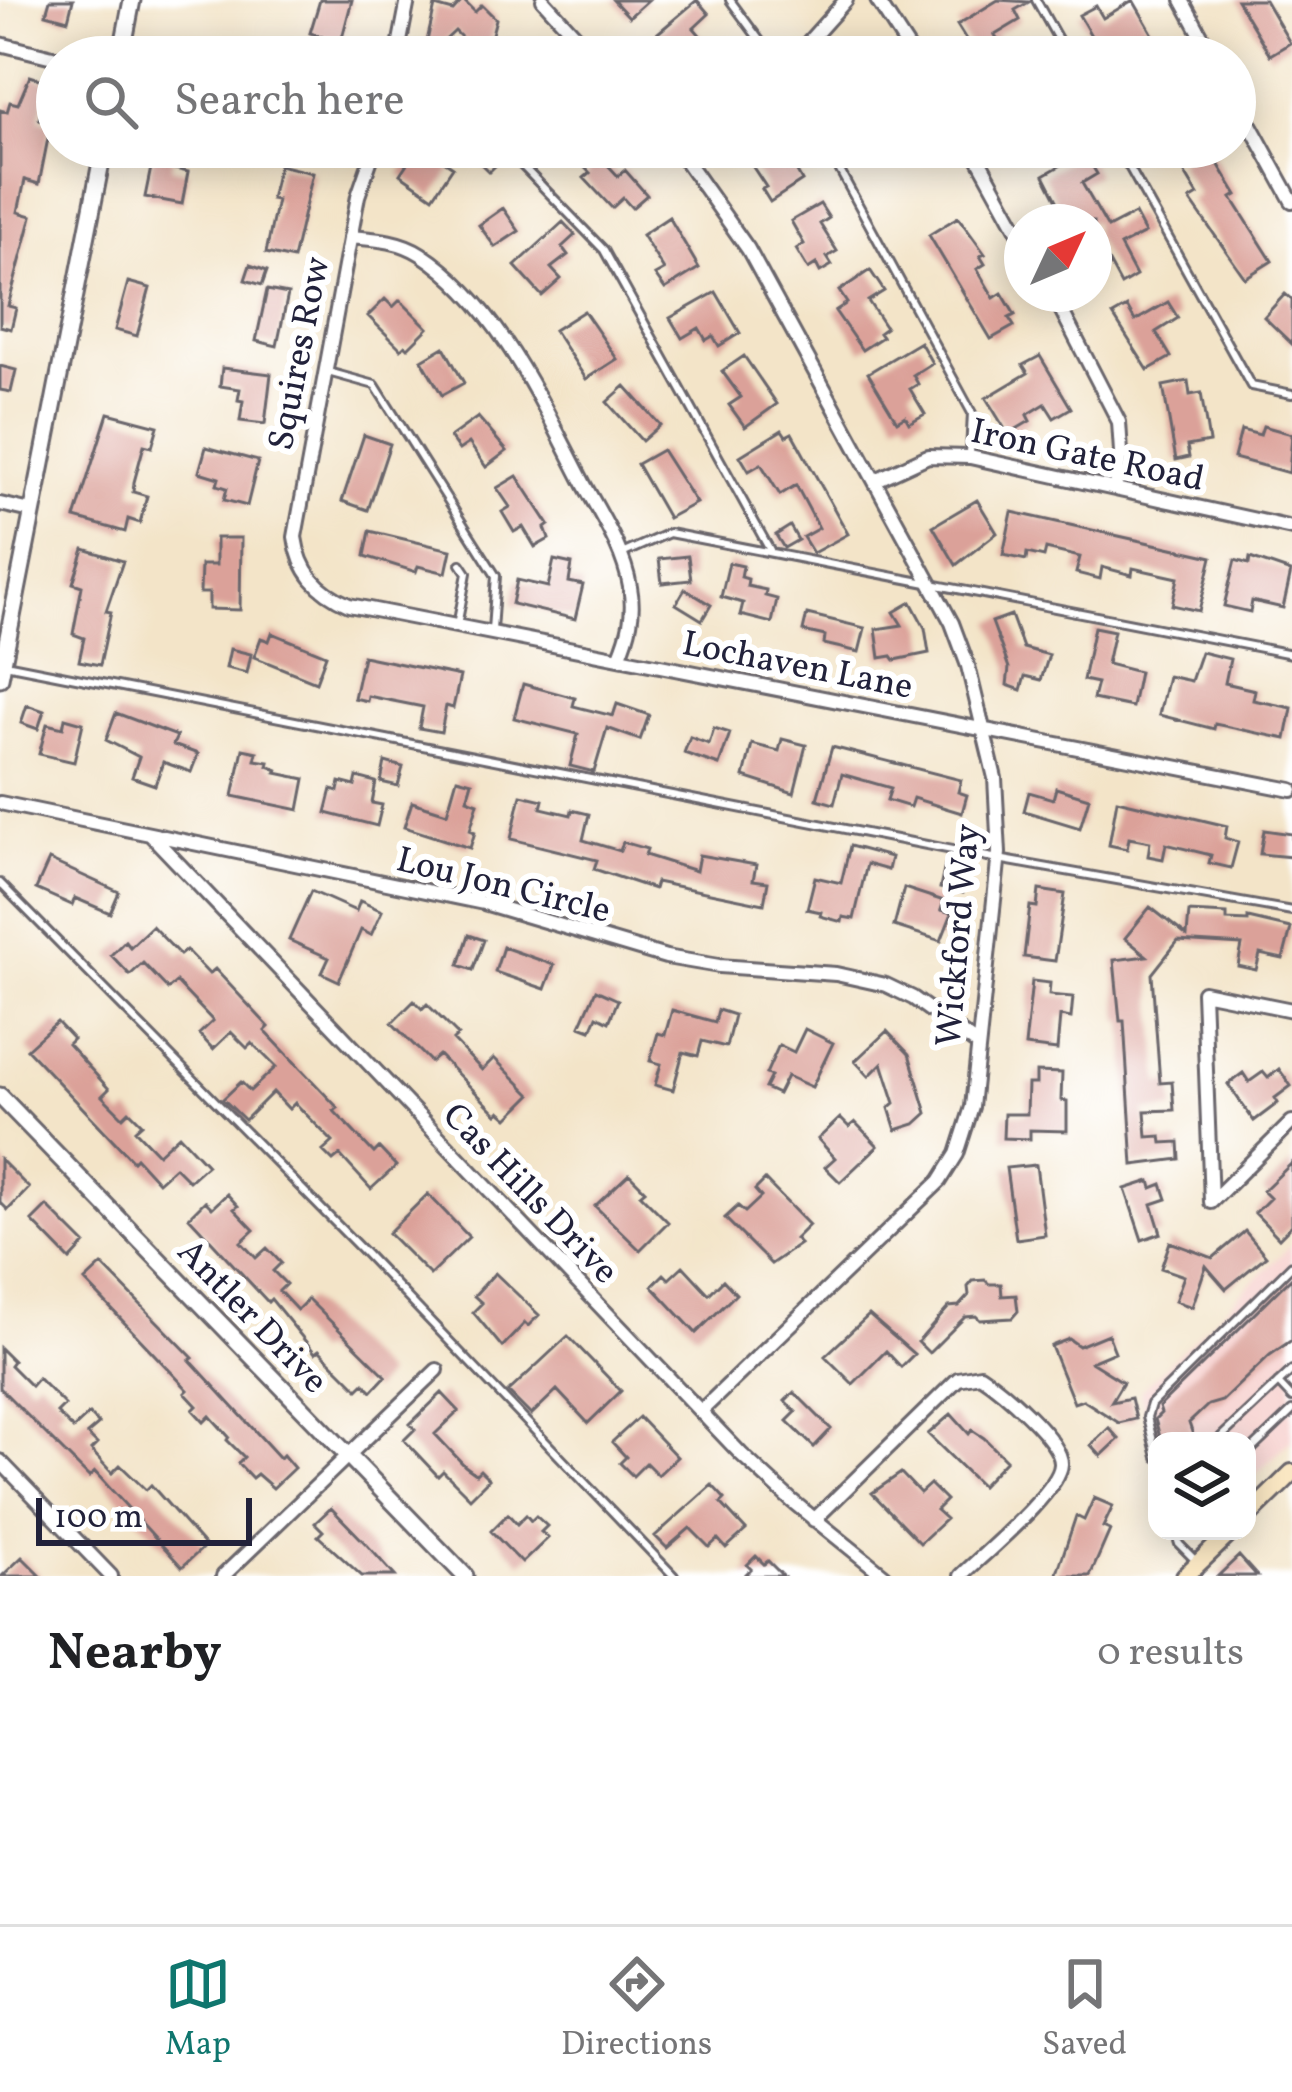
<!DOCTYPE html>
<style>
body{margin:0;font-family:Vollkorn,serif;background:#f2f2f2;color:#202124}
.controls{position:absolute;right:36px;bottom:36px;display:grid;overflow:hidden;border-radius:24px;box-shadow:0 6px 30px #0003}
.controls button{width:108px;height:108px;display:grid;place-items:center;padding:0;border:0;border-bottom:3px solid #e0e0e0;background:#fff;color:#202124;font:60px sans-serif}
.compass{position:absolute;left:1004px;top:204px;width:108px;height:108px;border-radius:50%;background:#fff;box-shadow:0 6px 30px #0003;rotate:46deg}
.scale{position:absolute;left:36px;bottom:30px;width:216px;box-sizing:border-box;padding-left:12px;border:6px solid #22223b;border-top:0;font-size:33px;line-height:42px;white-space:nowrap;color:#22223b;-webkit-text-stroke:9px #fff;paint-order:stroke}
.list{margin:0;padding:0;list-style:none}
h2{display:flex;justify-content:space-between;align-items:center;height:156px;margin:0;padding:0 48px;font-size:51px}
h2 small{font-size:39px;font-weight:400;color:#757577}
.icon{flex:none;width:66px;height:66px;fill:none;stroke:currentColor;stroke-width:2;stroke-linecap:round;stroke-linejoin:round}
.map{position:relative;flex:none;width:1292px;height:1576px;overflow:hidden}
.search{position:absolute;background:#fff;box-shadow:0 6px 30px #0003;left:36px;right:36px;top:36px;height:132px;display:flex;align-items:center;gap:30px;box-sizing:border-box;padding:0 42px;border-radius:66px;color:#757577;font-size:45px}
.sheet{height:348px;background:#fff}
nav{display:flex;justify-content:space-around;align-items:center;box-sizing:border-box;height:168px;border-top:3px solid #e0e0e0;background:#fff;font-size:33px;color:#757577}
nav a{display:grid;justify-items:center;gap:6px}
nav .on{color:#0f766e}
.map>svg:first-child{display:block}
.built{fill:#f7d0ce}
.building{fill:#dba199}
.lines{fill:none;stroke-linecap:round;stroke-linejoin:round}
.service-casing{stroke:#6b666c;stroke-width:12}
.minor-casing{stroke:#6b666c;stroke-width:18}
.tertiary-casing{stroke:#6b666c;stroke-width:21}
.secondary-casing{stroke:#6b666c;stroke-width:22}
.service{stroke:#fff;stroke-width:6}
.minor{stroke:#fff;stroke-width:12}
.tertiary{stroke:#fff;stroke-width:15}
.secondary{stroke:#fae7c3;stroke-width:16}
.labels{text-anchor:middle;stroke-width:12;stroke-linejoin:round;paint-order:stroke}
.street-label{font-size:36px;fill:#22223b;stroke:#fff}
</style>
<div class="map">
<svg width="1292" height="1576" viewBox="0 0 1292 1576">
<rect width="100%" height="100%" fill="#fff"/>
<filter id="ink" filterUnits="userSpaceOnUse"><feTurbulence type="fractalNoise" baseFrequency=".00833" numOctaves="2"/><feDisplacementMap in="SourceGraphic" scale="24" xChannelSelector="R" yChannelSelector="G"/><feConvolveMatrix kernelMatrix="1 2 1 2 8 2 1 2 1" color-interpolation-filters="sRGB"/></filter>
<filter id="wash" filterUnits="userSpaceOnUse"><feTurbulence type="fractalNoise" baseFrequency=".004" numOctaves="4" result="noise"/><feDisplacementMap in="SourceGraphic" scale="48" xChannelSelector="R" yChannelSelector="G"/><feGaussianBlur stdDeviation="2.7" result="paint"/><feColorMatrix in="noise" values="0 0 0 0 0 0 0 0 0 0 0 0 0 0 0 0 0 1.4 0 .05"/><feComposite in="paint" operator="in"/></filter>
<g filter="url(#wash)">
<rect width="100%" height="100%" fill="#f3e4c8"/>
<!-- built -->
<path class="built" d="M1292,1244V1440L1247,1482V1441H1157V1472L1140,1391Z"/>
<g id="blocks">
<!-- building -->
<path class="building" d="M50,0H73L68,20L46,14Z
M320,0H352L341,42L310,33Z
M463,0L475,12L482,5L496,19L486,57H481L455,31L441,44L427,41L435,6L453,11Z
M613,0H648L629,17Z
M697,0L709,14L694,28L711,48L700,57H669L652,38Z
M998,0L1029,2L1015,10L1020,20L995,35L1008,57H977L957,25Z
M1133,0L1159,45L1138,57H1120L1110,39L1097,46L1079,15L1096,6L1103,18Z
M1237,0H1265L1290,43L1270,55Z
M508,39L525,57H489Z
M30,76L49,82L39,119L51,123L39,184L25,180L18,212L32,216L8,306L16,308L11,329L0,326V110L7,112L10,102L18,104Z
M418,147H436L432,153L453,167L433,197L400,174Z
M490,147L502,159L489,172L477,160Z
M565,147H591L618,176L625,170L647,195L632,208L623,198L612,208L584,178L590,173Z
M751,147H789L803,169L797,172L802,181L770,202L762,189L766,187L743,152Z
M1203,147H1208L1237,195L1232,198L1272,261L1245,278L1190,200L1198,195L1178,162Z
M155,148L174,152L171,168L188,172L182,204L145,197Z
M1084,152L1097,174L1082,183L1108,228L1135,214L1145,233L1120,246L1136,276L1121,285L1094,235V222H1068L1044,175Z
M279,165L313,173L293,259L266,253L277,200L271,199Z
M820,204L829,218L820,224L837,251L827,257L832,265L820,272L816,264L808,269L796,249L804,244L791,221Z
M503,208L519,231L495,247L479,225Z
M669,217L699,268L665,289L655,275L664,270L642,235Z
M958,217L985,254L980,256L985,264L977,269L994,298L1002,293L1015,315L1009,318L1014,326L991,339L929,235Z
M563,222L575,235L562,247L568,255L551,268L561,279L542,296L515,266Z
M250,265L267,271L262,285L245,280Z
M870,270L884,291L868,301L886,328L879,333L882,337L862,350L835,311L847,303L839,291Z
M128,282L150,288L137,336L115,330Z
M267,290L288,294L277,346L256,341Z
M716,292L740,333L719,346L713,336L706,340L699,328L682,338L670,318Z
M1285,294L1292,300V344L1264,317Z
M385,299L393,307L400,300L428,328L408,348L405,345L401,349L368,316Z
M1168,302L1178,318L1156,332L1171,357L1148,370L1113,315L1127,307L1135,321Z
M584,311L617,359L586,379L554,330Z
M920,342L932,363L913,375L918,384L910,389L925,414L909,423L905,416L897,421L868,373Z
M444,347L464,383L442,395L422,360Z
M744,356L777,404L745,427L729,405L741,397L722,371Z
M1040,356L1071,408L1054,418L1045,404L1027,415L1030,421L1008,434L986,398L1028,373L1023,365Z
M0,366L16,370L11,392L0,390Z
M222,368L271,374L265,424L240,421L243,401L238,400L240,389L220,386Z
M1188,381L1190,395L1201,393L1209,442L1187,446L1189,457L1176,460L1163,386Z
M625,386L660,425L642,441L607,402Z
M108,413L158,426L152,447L144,445L134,482L133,492L147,496L140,523L128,519L125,532L75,518Z
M478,417L507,451L486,467L469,443L459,450L450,437Z
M1263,426L1292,434L1289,473L1234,458L1241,430L1260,435Z
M782,430L786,436L792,433L848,534L813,553L803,537L819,528L796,485L780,495L761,464L749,471L740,456Z
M364,435L390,444L368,510L342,501Z
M206,447L258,461L247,506L224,500L227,488L217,485L219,478L199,472Z
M662,450L696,503L668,518L637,464Z
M517,476L549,525L545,528L549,539L535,547L523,527L514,532L502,512L510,507L497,488Z
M977,500L997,533L956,565L933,526Z
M1012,512L1212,557L1199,611L1172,605L1178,578L1133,568L1132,575L1102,567L1100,579L1076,573L1080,557L1046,549L1044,557L1027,553L1026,560L1003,555Z
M790,526L798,540L784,548L776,535Z
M370,531L451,550L446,573L418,566L416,572L365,556Z
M216,538H241L240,610L209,609V593H200L201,565H216Z
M84,549L123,561L106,611L111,612L100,665L79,661L84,638L73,634L82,586L73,583Z
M688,556L691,580L662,583L659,559Z
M1250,558L1291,572L1283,608L1252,601L1250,612L1224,606L1235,560L1249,564Z
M554,560L572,564L569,582L583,585L575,619L512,604L517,580L548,587Z
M729,563L743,566L741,577L748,579L747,586L766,590L765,596L777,599L772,623L740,615L743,603L721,597Z
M685,589L711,605L702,620L676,604Z
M911,602L925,628L929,653L895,660L892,656L880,658L876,629L902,625L894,612Z
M807,614L865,628L859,652L824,644L825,636L803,631Z
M1011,615L1023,648L1049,655L1041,680L1025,676L1021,690L1007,685L1009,668L992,622Z
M1094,627L1114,631L1107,664L1139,672L1132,707L1093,699L1097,683L1083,680Z
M272,633L326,655L316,682L254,657L261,638L269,641Z
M230,649L251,654L247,673L226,668Z
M1201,652L1230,659L1225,683L1255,690L1253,700L1292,708L1286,739L1215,724L1214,729L1159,715L1168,676L1191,681Z
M363,656L460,676L453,708L446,706L441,732L419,728L423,707L368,696L367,701L354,698Z
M523,684L575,698L573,706L613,716L617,704L649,715L640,740L607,728L594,772L570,766L578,734L514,718Z
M27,705L44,711L38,729L21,723Z
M116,713L177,736L173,745L198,754L191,772L163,762L155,785L132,777L139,757L106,740Z
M65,718L83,723L74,762L39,754L47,724L63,728Z
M714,728L730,733L719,765L684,753L690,737L709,744Z
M782,739L806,745L794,793L744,777L752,744L779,751Z
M832,747L961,780L958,792L967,795L962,813L913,798L910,807L887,800L891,788L842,774L834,804L817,799Z
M243,749L257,752L255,760L269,762L268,766L278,770L276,773L305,779L299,810L233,796Z
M385,762L403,767L398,786L381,782Z
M357,777L376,782L372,803L382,805L377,826L326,813L332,789L338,791L340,782L355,786Z
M457,778L472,782L467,799L478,803L470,830L475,832L470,848L404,827L412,802L447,813Z
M1056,788L1089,798L1080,828L1024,811L1029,792L1053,799Z
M521,795L543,800L541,808L571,815L572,810L589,814L583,840L620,851L623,842L647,849L645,855L696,871L699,855L756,865L753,880L768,882L764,904L656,882L654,889L594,869L597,860L511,839Z
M1117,800L1227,826L1225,838L1238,842L1231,868L1209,863L1211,855L1166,844L1163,859L1148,856L1150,842L1129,838L1127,849L1109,845Z
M1264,830L1292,834V857L1260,854Z
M850,846L891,857L888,870L867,864L854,919L843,917L842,922L820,916L821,912L807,909L815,877L841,883Z
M49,860L119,892L110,913L75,898L72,905L36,889Z
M945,865L968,870L963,893L940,888Z
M904,888L944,901L941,910L952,913L941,941L894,926Z
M1039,890L1065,894L1055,961L1024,957L1030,906L1037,907Z
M311,891L356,911L360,901L382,911L371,935L361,930L339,981L322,973L329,958L289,940Z
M1150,907L1187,936L1189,912L1227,914V920L1248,921V918L1291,928L1283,959L1260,954L1256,970L1238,966L1242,945L1178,941L1152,974L1160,1083L1172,1082L1174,1110L1145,1111L1147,1137L1161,1136L1162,1143L1179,1142L1180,1159L1133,1165L1124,1021H1120L1114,960L1147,956L1125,938Z
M152,926L180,955L186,950L209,974L215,969L269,1027L265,1031L338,1108L334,1111L374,1153L379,1148L396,1166L371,1189L340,1155L333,1161L323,1151L333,1142L295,1103L289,1109L273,1092L245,1120L223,1099L241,1082L250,1091L276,1067L252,1043L247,1048L231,1032L213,1049L199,1034L213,1021L176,982L168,989L143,963L130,975L111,955L125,941L130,947Z
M469,935L484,940L473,970L459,965Z
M503,947L554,965L545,989L495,972Z
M1032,981L1050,983L1049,995L1073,997L1071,1018L1060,1016L1057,1050L1025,1046Z
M596,990L618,1000L609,1022L597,1016L591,1030L580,1026Z
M414,1001L422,1009L427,1004L458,1035L453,1040L482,1070L494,1058L531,1095L508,1118L500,1111L497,1114L439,1055L431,1062L392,1023Z
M672,1010L715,1022L718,1010L734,1015L726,1047L702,1041L698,1056L683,1052L673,1090L655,1085L661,1064L650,1061L658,1033L665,1035Z
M57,1022L73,1039L68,1044L109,1089L102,1096L123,1117L129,1111L142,1124L135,1130L158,1154L179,1135L207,1165L189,1181L175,1167L158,1182L136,1158L133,1161L27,1049Z
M805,1029L833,1043L812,1087L787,1076L778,1094L765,1088L771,1076L766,1074L779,1045L794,1052Z
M887,1031L909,1054L927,1113L915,1124L896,1130L889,1108L895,1103L882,1063L869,1076L855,1061Z
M1279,1069L1291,1086L1275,1098L1278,1103L1254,1121L1228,1084L1243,1073L1249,1082L1263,1072L1268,1078Z
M1036,1072L1062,1073L1061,1100L1067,1101V1131L1030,1130V1139L1003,1138L1004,1114H1027L1028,1084H1036Z
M840,1118L849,1127L855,1122L878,1146L840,1182L825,1167L835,1158L818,1139Z
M0,1159L29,1188L8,1210L0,1202Z
M1292,1163V1225L1279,1238L1255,1213L1270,1198L1263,1191Z
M1036,1165L1045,1235L1016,1239L1006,1168Z
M629,1174L645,1190L640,1194L668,1222L640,1250L595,1206Z
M765,1180L809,1225L795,1239L800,1244L771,1264L725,1218L738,1206L745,1212L761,1197L755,1190Z
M1150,1181L1152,1188L1162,1184L1167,1199L1152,1204L1161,1233L1142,1240L1125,1189Z
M227,1194L238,1206L234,1209L254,1230L241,1242L256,1258L267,1248L281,1263L273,1271L286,1284L279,1291L297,1310L308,1299L386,1376L372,1391L364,1383L358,1389L319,1350L315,1353L271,1299L268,1302L189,1217L205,1201L212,1208Z
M428,1194L469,1237L430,1275L388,1233Z
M47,1206L85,1244L70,1260L32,1221Z
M1245,1231L1266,1256L1226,1289L1206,1266L1192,1307L1175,1301L1184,1276L1161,1268L1170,1242L1213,1258Z
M102,1265L193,1358L190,1360L280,1458L283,1455L294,1468L273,1488L257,1474L252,1478L238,1463L244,1457L227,1440L229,1437L210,1416L204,1422L193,1410L197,1406L185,1393L188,1390L85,1281Z
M683,1266L709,1294L723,1280L736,1294L696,1333L652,1286L664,1274L669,1279Z
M495,1273L539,1315L528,1326L525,1323L502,1347L473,1312L482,1303L474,1296Z
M1292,1277V1340L1270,1355L1222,1401L1208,1405L1189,1423L1195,1441H1161L1155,1419L1161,1413L1159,1407Z
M985,1280L989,1284H1001L1002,1296L1016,1295L1018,1311L1012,1318L980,1320L976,1316L965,1317L929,1353L918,1342L949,1307L959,1306L969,1295L968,1287L973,1281Z
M869,1315L914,1354L901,1367L886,1351L853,1384L825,1356Z
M1108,1334L1115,1352L1091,1362L1123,1382L1111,1402L1131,1398L1136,1419L1119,1423L1083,1400L1074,1403L1051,1346L1069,1339L1079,1346Z
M568,1336L621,1391L588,1423L557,1390L531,1415L508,1392Z
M0,1348L13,1361L10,1365L31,1386L38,1378L65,1405L57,1413L73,1429L89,1414L99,1424L87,1434L97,1444L91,1450L112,1473L120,1465L146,1490L151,1485L205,1546L182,1567L95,1472L89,1477L0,1388Z
M794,1392L831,1429L814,1447L787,1421L796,1412L785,1401Z
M442,1393L459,1411L435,1434L465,1466L476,1474L480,1470L489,1479L470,1498L443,1471L438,1476L404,1440L415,1429L410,1424Z
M951,1414L969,1434L972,1430L984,1438L1006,1460L981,1486L928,1434Z
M639,1417L677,1457L658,1475L646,1463L633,1476L620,1463L626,1457L612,1442Z
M1109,1428L1119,1439L1101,1456L1091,1445Z
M901,1473L920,1493L930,1484L946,1500L936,1510L946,1519L920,1543L872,1493Z
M712,1485L725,1499L721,1503L746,1530L726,1548L718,1539L709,1547L690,1528L667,1548L655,1536Z
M1094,1498L1113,1506L1103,1527L1110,1530L1090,1576H1056L1076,1516L1084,1520Z
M331,1508L367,1545L395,1576H362L318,1536L323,1531L315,1523Z
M508,1514L517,1524L526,1515L531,1521L536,1516L547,1526L541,1532L548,1538L522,1563L491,1531Z
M756,1556L764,1564L768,1561L783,1576H744L751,1569L747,1565Z
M1239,1556L1257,1576H1218Z
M22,1557L41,1576H2Z"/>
</g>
</g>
<g filter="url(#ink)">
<use href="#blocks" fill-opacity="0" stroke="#6b666c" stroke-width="3"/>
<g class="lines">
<!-- service casing -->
<g class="service-casing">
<path id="service" d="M730,0L772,57
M1036,0L1068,57
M504,147L604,250L770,550
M827,147L972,413L970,453
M1118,147L1251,386L1292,394
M328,372L375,385L496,576L492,630
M622,554L669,533L1292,654
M457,626L467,573L461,564
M5,664L998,859L1292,911
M0,883L366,1254L674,1576
M1278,1383L1292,1398
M1222,1441L1221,1437L1292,1370
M1247,1454L1292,1411
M1157,1457L1147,1417L1151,1404L1292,1265
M1175,1531L1179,1544L1197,1562"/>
</g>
<!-- minor casing -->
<g class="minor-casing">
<path id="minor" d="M543,0L595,57
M877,0L914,57
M1182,0L1213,57
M0,44L57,58
M397,57L408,0
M795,57L846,0
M1235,97L1292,201
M375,147L358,196L295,537C300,572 317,591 349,605L1292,790
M676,147L748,249L952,623L968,666L995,778L999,853L972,1107L957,1154L940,1181L701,1411
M972,147L1022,238
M350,237C374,239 400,240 421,254C500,306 542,404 585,486C602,517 624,551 630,587C635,613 629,634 619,658
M1053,294L1119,422L1121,452L1115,488
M876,480L928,456L970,457L1292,528
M0,504L31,511
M0,803L484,903L666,957L719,966L836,974L886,985L913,998L978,1045
M150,834L741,1454L792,1501L885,1576
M1211,1202L1203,992L1292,1010
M1211,1202L1292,1122
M0,1461L111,1576
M814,1520L958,1379L980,1375C1000,1388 1062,1440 1061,1464C1060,1491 982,1555 961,1576
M223,1576L437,1370"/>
</g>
<!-- tertiary casing -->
<g class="tertiary-casing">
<path id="tertiary" d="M121,57L132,0
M0,678L104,147
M0,1096L465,1576"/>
</g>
<!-- secondary casing -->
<g class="secondary-casing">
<path id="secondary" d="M1247,1517L1292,1473
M1185,1576L1232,1531"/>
</g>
<!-- service -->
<use href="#service" class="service"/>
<!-- minor -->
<use href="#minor" class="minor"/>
<!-- tertiary -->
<use href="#tertiary" class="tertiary"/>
<!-- secondary -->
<use href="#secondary" class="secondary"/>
</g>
</g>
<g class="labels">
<!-- street labels -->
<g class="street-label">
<text transform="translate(297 353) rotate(-79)" y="13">Squires Row</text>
<text transform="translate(1088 453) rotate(12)" y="13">Iron Gate Road</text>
<text transform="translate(798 663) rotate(11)" y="13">Lochaven Lane</text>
<text transform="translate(504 883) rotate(14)" y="13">Lou Jon Circle</text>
<text transform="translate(956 935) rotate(-85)" y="13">Wickford Way</text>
<text transform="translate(532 1192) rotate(46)" y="13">Cas Hills Drive</text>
<text transform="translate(254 1315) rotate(46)" y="13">Antler Drive</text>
</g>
</g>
</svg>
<div class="controls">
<button><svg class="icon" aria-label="layers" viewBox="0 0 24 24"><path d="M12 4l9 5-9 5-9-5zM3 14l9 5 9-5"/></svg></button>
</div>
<svg class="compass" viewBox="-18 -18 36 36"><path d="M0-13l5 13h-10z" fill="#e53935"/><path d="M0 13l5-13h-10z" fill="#757577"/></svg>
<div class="scale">100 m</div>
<div class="search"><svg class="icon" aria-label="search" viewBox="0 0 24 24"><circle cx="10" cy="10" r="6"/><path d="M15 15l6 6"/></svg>Search here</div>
</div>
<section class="sheet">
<h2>Nearby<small>0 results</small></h2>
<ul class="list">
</ul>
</section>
<nav>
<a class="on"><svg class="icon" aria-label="map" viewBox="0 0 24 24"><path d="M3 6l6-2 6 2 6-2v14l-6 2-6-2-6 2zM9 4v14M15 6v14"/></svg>Map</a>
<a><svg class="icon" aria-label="directions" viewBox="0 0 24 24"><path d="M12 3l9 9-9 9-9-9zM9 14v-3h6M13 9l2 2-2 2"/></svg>Directions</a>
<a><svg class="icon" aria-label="saved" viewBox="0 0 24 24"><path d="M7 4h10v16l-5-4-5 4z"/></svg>Saved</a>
</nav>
